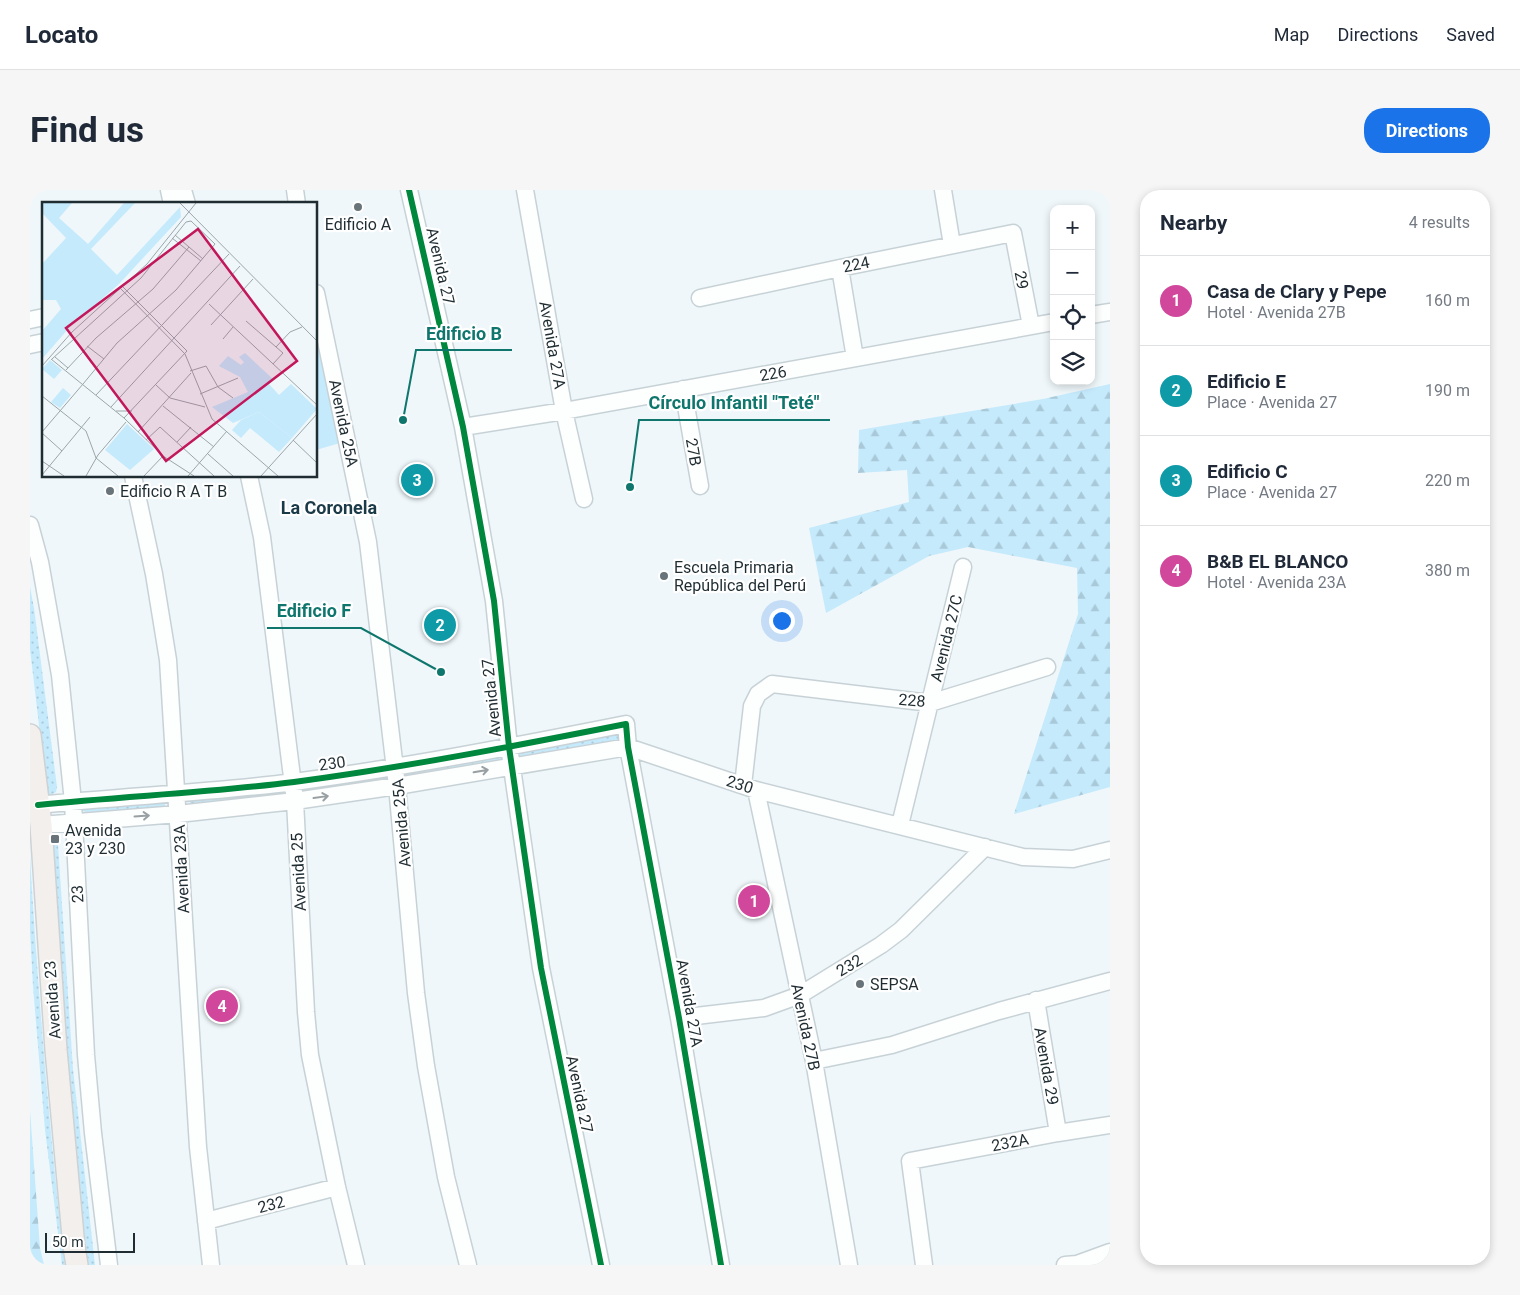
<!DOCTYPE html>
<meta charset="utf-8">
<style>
body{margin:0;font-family:Roboto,sans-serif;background:#f6f6f7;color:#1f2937}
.controls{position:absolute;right:15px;top:15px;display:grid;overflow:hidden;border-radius:10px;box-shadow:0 2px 8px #0003}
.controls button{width:45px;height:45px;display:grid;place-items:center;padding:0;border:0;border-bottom:1px solid #e0e1e3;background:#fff;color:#1f2937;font:25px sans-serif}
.scale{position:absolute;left:15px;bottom:12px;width:90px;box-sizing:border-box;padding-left:5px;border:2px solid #1f2d33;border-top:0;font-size:14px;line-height:18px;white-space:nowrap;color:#1f2d33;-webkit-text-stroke:4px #fff;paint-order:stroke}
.you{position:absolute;left:751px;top:430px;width:18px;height:18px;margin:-12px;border:4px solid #fff;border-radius:50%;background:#1a73e8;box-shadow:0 0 0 8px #1a73e833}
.badge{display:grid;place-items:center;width:32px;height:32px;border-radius:50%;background:#1a73e8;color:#fff;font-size:16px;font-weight:700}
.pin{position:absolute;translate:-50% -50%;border:2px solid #fff;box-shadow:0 1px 5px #0006}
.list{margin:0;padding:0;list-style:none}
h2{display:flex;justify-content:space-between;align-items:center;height:65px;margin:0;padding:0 20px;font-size:21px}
h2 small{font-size:16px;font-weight:400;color:#747a83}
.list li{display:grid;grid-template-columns:32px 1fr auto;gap:15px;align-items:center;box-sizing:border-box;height:90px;padding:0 20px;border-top:1px solid #e0e1e3}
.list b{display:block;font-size:19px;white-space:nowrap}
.list p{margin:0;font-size:16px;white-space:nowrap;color:#747a83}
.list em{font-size:16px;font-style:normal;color:#747a83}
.icon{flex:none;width:28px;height:28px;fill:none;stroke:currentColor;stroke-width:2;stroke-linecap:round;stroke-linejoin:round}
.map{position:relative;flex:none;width:1080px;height:1075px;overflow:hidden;border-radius:20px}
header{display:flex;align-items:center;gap:30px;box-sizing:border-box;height:70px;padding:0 25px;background:#fff;border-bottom:1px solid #e0e1e3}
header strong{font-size:24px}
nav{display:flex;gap:28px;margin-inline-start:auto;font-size:18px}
.intro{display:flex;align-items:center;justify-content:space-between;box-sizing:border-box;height:120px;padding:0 30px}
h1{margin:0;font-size:35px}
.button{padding:12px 22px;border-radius:20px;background:#1a73e8;color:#fff;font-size:18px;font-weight:700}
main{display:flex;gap:30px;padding:0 30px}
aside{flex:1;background:#fff;border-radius:20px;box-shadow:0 2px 8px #0003}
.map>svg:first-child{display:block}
.grass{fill:url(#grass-dots)}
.forest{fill:url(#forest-firs)}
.park{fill:#c5eafc}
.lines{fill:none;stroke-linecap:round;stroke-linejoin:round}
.minor-casing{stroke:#c7d2d7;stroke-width:19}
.major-casing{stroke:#cdd2d5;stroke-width:24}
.minor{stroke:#fdfefe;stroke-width:16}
.major{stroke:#f3efec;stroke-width:21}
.cycleway-casing{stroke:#fff;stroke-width:9}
.cycleway{stroke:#00873e;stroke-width:6}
.oneway{stroke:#99a0a3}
.poi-dot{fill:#687479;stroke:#fff;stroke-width:2}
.labels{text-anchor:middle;stroke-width:4.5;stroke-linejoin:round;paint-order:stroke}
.poi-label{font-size:16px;fill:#1f2d33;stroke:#fff;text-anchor:start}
.street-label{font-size:16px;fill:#1f2d33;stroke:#fff}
.neighbourhood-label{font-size:18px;font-weight:bold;fill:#1b3a48;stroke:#fff}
.inset-road{fill:none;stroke:#9ca6aa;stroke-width:1}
.view{fill:#c2185b;fill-opacity:0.15;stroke:#c2185b;stroke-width:2.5}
.inset-edge{fill:none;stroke:#1f2d33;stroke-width:2.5}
.leader{fill:none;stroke:#0f766e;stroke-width:2}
.callout-dot{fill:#0f766e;stroke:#fff;stroke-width:2}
.callout-label{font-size:18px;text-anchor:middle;font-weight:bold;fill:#0f766e;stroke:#fff;stroke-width:4.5;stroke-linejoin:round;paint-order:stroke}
</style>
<header>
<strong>Locato</strong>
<nav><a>Map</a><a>Directions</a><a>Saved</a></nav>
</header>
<div class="intro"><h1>Find us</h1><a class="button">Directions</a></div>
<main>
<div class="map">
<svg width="1080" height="1075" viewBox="0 0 1080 1075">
<defs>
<pattern id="grass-dots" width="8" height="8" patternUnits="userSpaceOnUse" patternTransform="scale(1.25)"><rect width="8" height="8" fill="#c5eafc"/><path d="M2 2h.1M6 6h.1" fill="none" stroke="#a9c9d8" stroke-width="1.8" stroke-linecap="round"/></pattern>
<pattern id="forest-firs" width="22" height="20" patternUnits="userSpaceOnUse" patternTransform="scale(1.25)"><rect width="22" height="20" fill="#c5eafc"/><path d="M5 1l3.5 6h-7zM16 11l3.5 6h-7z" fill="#a9c9d8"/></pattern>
</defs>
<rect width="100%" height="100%" fill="#eff7fa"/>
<!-- grass -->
<path class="grass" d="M0,397L4,418L27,597L26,602L20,605L17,603L0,459Z
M586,544L590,548L588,550L488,569L487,562Z
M474,566L473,571L373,589V583Z
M359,585L363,589L271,605V598Z
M252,602V604L250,606L162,616L159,611L161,610Z
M132,611L135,613V616L132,618L55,622L53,621V619L55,618Z
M27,640L43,879L65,1075H58L36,880L20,641Z
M0,666C4,740 10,815 16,890C22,952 27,1013 36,1075H32L15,940L3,796L0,740Z"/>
<!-- forest -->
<path class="forest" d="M1080,194V597L984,624L1048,424L1047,378L938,357L899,366L796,423L779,338L879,312L877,280L828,283L829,240L1013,209Z
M0,920L10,1058L14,1075H0Z"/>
<!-- park -->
<path class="park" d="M286,137L310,253L286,260Z"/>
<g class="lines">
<!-- minor casing -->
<g class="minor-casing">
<path id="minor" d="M139,0L142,14
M153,0L157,14
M265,0L267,14
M379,0L433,237L464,411L479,557L511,778L571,1075
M495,0L534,221L554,309
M913,0L922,55
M810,78L825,168
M286,103L338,352L367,596L386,803L396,876L416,987L438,1075
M670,108L810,78L983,43L1001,136
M1061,125L1080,122
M0,130L14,127
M0,155L14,152
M653,199L670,296
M433,237L534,221L1024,132
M103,286L124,384L138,470L168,957L181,1075
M219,286L232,347L265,611L276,822L280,865L307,997L326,1075
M0,335L10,372L30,485L43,612L56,865L63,943L79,1075
M713,595L722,516L728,504L742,494L900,513L1017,477
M726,600L784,871L819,1075
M8,615C94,606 179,603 264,592C376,577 485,556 596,534L598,557L649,828L691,1075
M11,635L148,624L265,611L367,596L598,557L726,600L993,667L1043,669L1080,660
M870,635L933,377
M1006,810L1028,943
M649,828L734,818L770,805L851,755L871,740L955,657
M784,871L862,855L969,821L1080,791
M176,1031L307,997
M894,1075L880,971L1028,943L1080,935
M1035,1075L1047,1074L1080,1062"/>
</g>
<!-- major casing -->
<g class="major-casing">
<path id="major" d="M0,545L11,635L26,860L44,1057L47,1075"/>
</g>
<!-- minor -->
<use href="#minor" class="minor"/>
<!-- major -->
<use href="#major" class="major"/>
<!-- cycleway casing -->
<g class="cycleway-casing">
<path id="cycleway" d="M379,0L433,237L464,411L479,557L511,778L571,1075
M8,615C94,606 179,603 264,592C376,577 485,556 596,534L598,557L649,828L691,1075"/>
</g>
<!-- cycleway -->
<use href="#cycleway" class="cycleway"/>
</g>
<!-- one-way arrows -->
<defs><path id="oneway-shaft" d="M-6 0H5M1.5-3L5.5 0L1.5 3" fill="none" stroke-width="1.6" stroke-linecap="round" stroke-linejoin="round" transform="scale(1.25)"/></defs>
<g class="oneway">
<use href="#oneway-shaft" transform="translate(451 581) rotate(-10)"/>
<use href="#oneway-shaft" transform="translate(291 607) rotate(-8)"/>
<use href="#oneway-shaft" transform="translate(112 626) rotate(-4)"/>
</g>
<!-- markers -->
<g class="poi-dot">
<circle cx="328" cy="17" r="5"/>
<circle cx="80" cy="301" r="5"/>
<circle cx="634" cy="386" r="5"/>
<rect x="20" y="644" width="10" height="10" rx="2.5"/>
<circle cx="830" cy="794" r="5"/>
</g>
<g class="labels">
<!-- poi labels -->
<g class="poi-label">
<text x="328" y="40" text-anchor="middle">Edificio A</text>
<text x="90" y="307">Edificio R A T B</text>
<text x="644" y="383">Escuela Primaria<tspan x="644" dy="18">República del Perú</tspan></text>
<text x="35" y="646">Avenida<tspan x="35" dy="18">23 y 230</tspan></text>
<text x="840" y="800">SEPSA</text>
</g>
<!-- street labels -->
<g class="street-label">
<text transform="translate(826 74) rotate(-11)" y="6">224</text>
<text transform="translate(411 76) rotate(77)" y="6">Avenida 27</text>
<text transform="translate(992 90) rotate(79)" y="6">29</text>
<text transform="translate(523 155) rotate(80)" y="6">Avenida 27A</text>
<text transform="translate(743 183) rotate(-10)" y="6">226</text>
<text transform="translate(314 233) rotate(78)" y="6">Avenida 25A</text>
<text transform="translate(664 262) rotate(80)" y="6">27B</text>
<text transform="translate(916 448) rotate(-76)" y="6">Avenida 27C</text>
<text transform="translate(461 508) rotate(-96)" y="6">Avenida 27</text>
<text transform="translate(882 510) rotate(5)" y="6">228</text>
<text transform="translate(302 573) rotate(-8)" y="6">230</text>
<text transform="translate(710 594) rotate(18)" y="6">230</text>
<text transform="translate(371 633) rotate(-95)" y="6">Avenida 25A</text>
<text transform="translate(151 679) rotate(-93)" y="6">Avenida 23A</text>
<text transform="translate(268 682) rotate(-93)" y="6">Avenida 25</text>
<text transform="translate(47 704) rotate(-93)" y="6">23</text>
<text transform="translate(819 775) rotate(-31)" y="6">232</text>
<text transform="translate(22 810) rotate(-94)" y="6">Avenida 23</text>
<text transform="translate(660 813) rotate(80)" y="6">Avenida 27A</text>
<text transform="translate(776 837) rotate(78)" y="6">Avenida 27B</text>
<text transform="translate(1017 876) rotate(80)" y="6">Avenida 29</text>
<text transform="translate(550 904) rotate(78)" y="6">Avenida 27</text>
<text transform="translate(980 952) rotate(-11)" y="6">232A</text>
<text transform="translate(241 1014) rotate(-15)" y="6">232</text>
</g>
<!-- neighbourhood labels -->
<g class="neighbourhood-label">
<text x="299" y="324">La Coronela</text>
</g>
</g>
<!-- overview -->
<g transform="translate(12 12)">
<rect width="275" height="275" fill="#eff7fa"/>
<path d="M21,186L29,193L18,206L9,200ZM217,210L250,236L237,250L208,226L199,236L190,228L199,218ZM85,222L112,247L88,268L63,248Z" fill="#c5eafc"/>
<path d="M0,1H30L17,16L46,42L82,1H93L49,47L75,73L138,5L139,15L77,82L27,126L0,157V129L19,107L14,98H0V62L24,36L0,11ZM203,151L232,178L227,182L237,193L249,182L275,207L250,236L217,210L191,221L170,205L206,190L198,175L177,164L186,154L199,163L202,160L197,155ZM8,158L20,168L12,177L0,167Z" fill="#c5eafc"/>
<path class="inset-road" d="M138,1L275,139M133,33L161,57M130,36L159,59M81,85L145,149L82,216M79,87L143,152L170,217L236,274M167,102L275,203M204,119L241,151L231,162M169,123L211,77M181,137L191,125M45,144L62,157M234,145L248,130L260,125M13,155L26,166M9,157L82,216L121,254L152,274M10,157L99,76L144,20L149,19L173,42M0,164L30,130L105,62L154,1M24,168L54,136L111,87L147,45M148,169L164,164L176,185L191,196M41,182L75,141L134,88L173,42M114,183L128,196L163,205M158,192L196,176M54,193L187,52M0,194L44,229L54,256L76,274M121,204L172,245M69,205L198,64M74,209H90M0,230L41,182M96,230L149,171M0,231L20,249M104,238L118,225L172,274M251,238L275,261M135,240L149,225M166,252L191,274M0,259L22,274M0,273L48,215M44,274L56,253L84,220M102,274L121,254M146,274L185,229M219,274L275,212"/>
<path class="view" d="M156,27L255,159L124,259L24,126Z"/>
<rect width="275" height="275" class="inset-edge"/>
</g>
<!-- callouts -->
<path class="leader" d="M373 230L386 160H482M600 297L609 230H800M411 482L331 438H237"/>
<g class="callout-dot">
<circle cx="373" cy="230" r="5"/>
<circle cx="600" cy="297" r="5"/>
<circle cx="411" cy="482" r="5"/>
</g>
<g class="callout-label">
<text x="434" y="150">Edificio B</text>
<text x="704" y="219">Círculo Infantil "Teté"</text>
<text x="284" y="427">Edificio F</text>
</g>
</svg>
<div class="controls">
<button>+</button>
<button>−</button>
<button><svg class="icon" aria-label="locate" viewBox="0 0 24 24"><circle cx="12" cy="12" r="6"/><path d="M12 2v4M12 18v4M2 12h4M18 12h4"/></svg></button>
<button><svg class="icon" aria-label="layers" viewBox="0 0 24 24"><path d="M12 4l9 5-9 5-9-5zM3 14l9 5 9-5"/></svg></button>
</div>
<div class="scale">50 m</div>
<div class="you"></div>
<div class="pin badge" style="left:724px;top:711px;background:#d1479c">1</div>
<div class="pin badge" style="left:410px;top:435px;background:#0f9aa8">2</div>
<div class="pin badge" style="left:387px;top:290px;background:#0f9aa8">3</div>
<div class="pin badge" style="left:192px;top:816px;background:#d1479c">4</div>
</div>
<aside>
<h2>Nearby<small>4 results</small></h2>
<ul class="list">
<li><span class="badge" style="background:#d1479c">1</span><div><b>Casa de Clary y Pepe</b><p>Hotel · Avenida 27B</p></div><em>160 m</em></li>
<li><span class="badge" style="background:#0f9aa8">2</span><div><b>Edificio E</b><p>Place · Avenida 27</p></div><em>190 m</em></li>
<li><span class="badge" style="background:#0f9aa8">3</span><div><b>Edificio C</b><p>Place · Avenida 27</p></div><em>220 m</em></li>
<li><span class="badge" style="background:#d1479c">4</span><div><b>B&amp;B EL BLANCO</b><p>Hotel · Avenida 23A</p></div><em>380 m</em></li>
</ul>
</aside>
</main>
